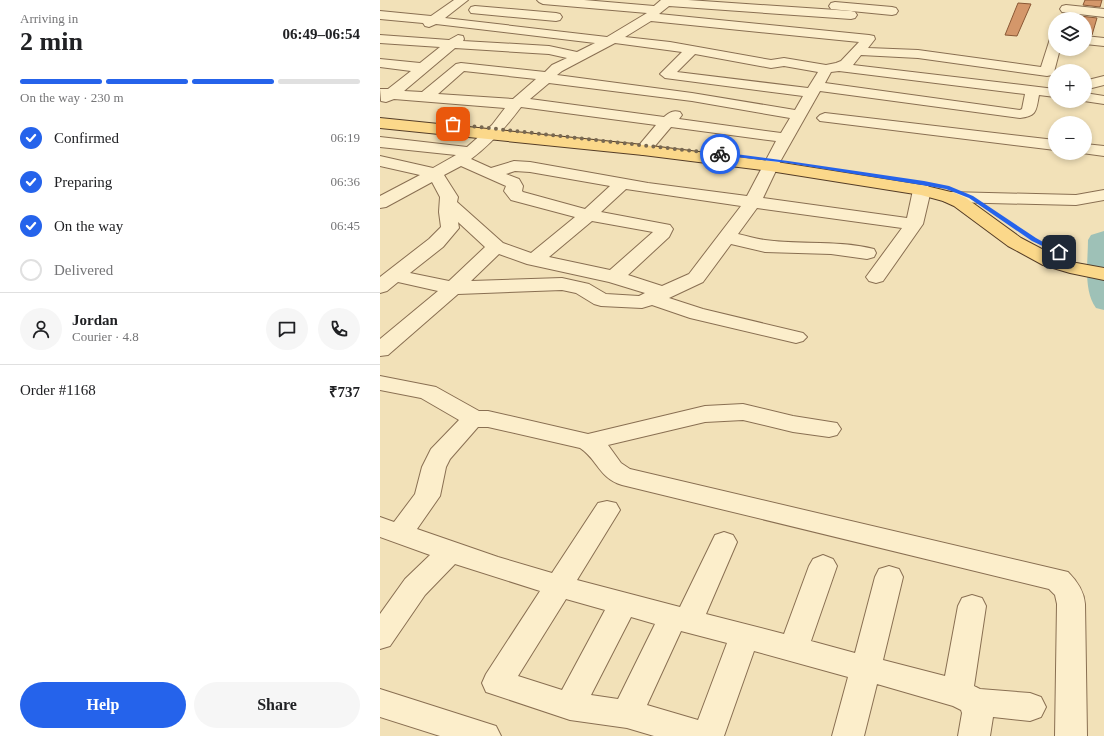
<!DOCTYPE html>
<meta charset="utf-8">
<style>
body{margin:0;font-family:"Times New Roman",serif;background:#f6f6f6;color:#202124;height:100vh;display:flex;flex-direction:column;font-size:15px;white-space:nowrap}
*{box-sizing:border-box;margin:0}
p{font-size:13px;color:#757577}
.icon{flex:none;width:22px;height:22px;fill:none;stroke:currentColor;stroke-width:2;stroke-linecap:round;stroke-linejoin:round}
.map{position:relative;flex:1;overflow:hidden}
.drawer{display:flex;flex-direction:column;background:#fff;width:380px}
.drawer>*{flex:none}
.controls{position:absolute;left:668px;top:12px;display:grid;gap:8px}
.controls a{display:grid;place-items:center;width:44px;height:44px;border-radius:50%;background:#fff;box-shadow:0 2px 6px #0003;font-size:20px}
.pin{position:absolute;display:grid;place-items:center;width:34px;height:34px;color:#fff;margin:-17px;border-radius:8px;box-shadow:0 2px 6px #0006}
.courier{position:absolute;display:grid;place-items:center;width:40px;height:40px;margin:-20px;border:3px solid #2563eb;border-radius:50%;background:#fff;color:#222;box-shadow:0 1px 5px #0007}
.headline em{font-style:normal;font-weight:800}
.headline div{display:flex;flex-direction:column-reverse}
.headline{display:flex;align-items:center;justify-content:space-between;height:68px;padding:0 20px}
h1{font-size:26px;font-weight:800;line-height:30px}
.bar{display:grid;grid-template-columns:repeat(4,1fr);gap:6px 4px;align-content:center;height:48px;padding:0 20px}
.bar i{height:5px;border-radius:3px;background:#e0e0e0}
.bar .on{background:#2563eb}
.bar p{grid-column:span 4}
.line{display:flex;align-items:center;gap:10px;padding:0 20px;border-top:1px solid #e0e0e0}
.line div{flex:1}
.round{display:grid;place-items:center;flex:none;width:42px;height:42px;border-radius:21px;background:#f6f6f6}
ol{padding:0 20px;list-style:none}
li{display:flex;align-items:center;gap:12px;height:44px}
li p{margin-inline-start:auto}
li .icon{padding:4px;border-radius:50%;background:#2563eb;color:#fff;stroke-width:4}
li:last-child{color:#757577}
li i{width:22px;height:22px;border:2px solid #e0e0e0;border-radius:50%}
.cta{display:flex;gap:8px;margin-top:auto;padding:8px 20px}
.cta a{flex:1;height:46px;border-radius:24px;background:#2563eb;color:#fff;font-size:16px;font-weight:800;line-height:46px;text-align:center}
.cta a+a{background:#f6f6f6;color:#202124}
main{display:flex;flex:1;min-height:0}
.map>svg:first-child{display:block}
.lines{fill:none;stroke-linecap:round;stroke-linejoin:round}
.river{fill:#9ec1b7;fill-rule:evenodd}
.building{fill:#d4976a;stroke:#8a5835}
.minor-casing{stroke:#896f52;stroke-width:2}
.major-casing{stroke:#553d27;stroke-width:2}
.minor{fill:#fceecb;fill-rule:evenodd}
.major{fill:#fbd88a;fill-rule:evenodd}
.route{fill:#2563eb}
.done{stroke:#786851;stroke-width:4;stroke-dasharray:0 7.2}
</style>
<main>
<section class="drawer">
<div class="headline"><div><h1>2 min</h1><p>Arriving in</p></div><em>06:49–06:54</em></div>
<div class="bar"><i class="on"></i><i class="on"></i><i class="on"></i><i></i><p>On the way · 230 m</p></div>
<ol>
<li><svg class="icon" aria-label="check" viewBox="0 0 24 24"><path d="M5 12l5 5 9-10"/></svg>Confirmed<p>06:19</p></li>
<li><svg class="icon" aria-label="check" viewBox="0 0 24 24"><path d="M5 12l5 5 9-10"/></svg>Preparing<p>06:36</p></li>
<li><svg class="icon" aria-label="check" viewBox="0 0 24 24"><path d="M5 12l5 5 9-10"/></svg>On the way<p>06:45</p></li>
<li><i></i>Delivered</li>
</ol>
<div class="line" style="height:72px"><a class="round"><svg class="icon" aria-label="person" viewBox="0 0 24 24"><circle cx="12" cy="8" r="4"/><path d="M4 21q1-7 8-7t8 7"/></svg></a><div><b>Jordan</b><p>Courier · 4.8</p></div><a class="round"><svg class="icon" aria-label="chat" viewBox="0 0 24 24"><path d="M4 5h16v11H9l-5 4z"/></svg></a><a class="round"><svg class="icon" aria-label="phone" viewBox="0 0 24 24"><path d="M5 4h4l2 5-3 2q2 4 5 5l2-3 5 2v4C11 20 4 13 5 4z"/></svg></a></div>
<div class="line" style="height:52px"><div>Order #1168</div><b>₹737</b></div>
<div class="cta"><a>Help</a><a>Share</a></div>
</section>
<div class="map">
<svg width="724" height="736" viewBox="0 0 724 736">
<rect width="100%" height="100%" fill="#f2e1b8"/>
<g class="lines">
<path class="river" d="M 724,231 L 724,310 L 716,308 C 703,290 708,261 708,240 L 711,235 Z"/>
</g>
<g class="building">
<path d="M 705,0 L 722,0 L 720,7 L 703,5 Z"/>
<path d="M 638,3 L 651,4 L 637,36 L 625,35 Z"/>
<path d="M 700,16 L 717,18 L 712,35 L 705,35 L 705,19 L 699,19 Z"/>
</g>
<g class="lines">
<g class="minor-casing">
<g id="minor">
<path d="M 74,0 L 88,0 L 65,18 L 227,37 L 267,13 L 163,4 L 159,2 L 157,0 L 204,0 L 274,6 L 281,0 L 308,0 L 471,11 L 475,12 L 477,15 L 475,18 L 471,19 L 289,6 L 279,14 L 489,35 L 494,36 L 495,39 L 488,48 L 538,50 L 661,67 L 669,42 L 670,39 L 675,38 L 675,49 L 680,49 L 674,72 L 672,75 L 667,76 L 538,58 L 481,55 L 473,65 L 675,89 L 675,97 L 659,95 C 656,111 657,116 640,118 L 440,91 L 401,160 L 383,198 L 527,218 L 533,190 L 536,186 L 542,185 L 548,186 L 551,190 L 543,224 L 503,281 L 496,283 L 489,281 L 486,277 L 522,228 L 377,208 L 358,234 C 367,236 376,239 385,240 C 422,245 458,240 494,249 L 496,253 L 494,257 L 487,259 L 451,254 L 385,252 L 351,244 L 323,282 L 289,298 L 323,309 L 423,333 L 427,337 L 423,341 L 416,343 L 310,318 L 272,305 L 262,308 L 221,306 L 214,304 L 196,293 L 182,290 L 78,294 L 8,355 L 0,356 L 0,339 L 58,291 L 18,282 L 7,291 L 0,293 L 0,277 L 49,239 L 61,227 L 59,212 L 60,197 L 52,182 L 6,207 L 0,208 L 0,196 L 40,175 L 0,166 L 0,156 L 53,168 L 76,155 L 0,147 L 0,137 L 87,147 L 112,125 L 125,108 L 14,99 L 6,102 L 1,101 L 0,89 L 8,89 L 31,71 L 0,67 L 0,59 L 40,63 L 60,47 L 0,43 L 0,35 L 69,40 L 78,35 L 83,36 L 84,39 L 83,41 L 169,46 L 197,52 L 215,43 L 56,24 L 49,27 L 45,26 L 43,23 L 0,19 L 0,11 L 51,16 ZM 271,21 L 479,42 L 461,61 L 456,63 L 446,65 L 404,58 L 391,60 L 290,42 L 245,37 ZM 235,43 L 302,52 L 280,74 L 285,78 L 423,96 L 415,110 L 312,93 L 177,75 L 182,71 ZM 75,48 L 169,54 L 187,58 L 172,65 L 165,72 L 81,63 L 76,64 L 42,92 L 24,91 ZM 315,54 L 391,68 L 404,66 L 438,72 L 428,88 L 297,72 ZM 84,71 L 156,79 L 133,99 L 58,94 ZM 459,71 L 645,94 L 642,109 L 640,110 L 445,83 L 451,72 ZM 169,83 L 312,101 L 410,118 L 401,133 L 299,119 L 302,115 L 300,112 C 293,110 290,112 284,117 L 150,99 ZM 141,107 L 276,125 L 255,150 L 257,153 L 263,155 L 269,153 L 291,127 L 396,141 L 367,196 L 268,183 L 150,162 L 134,161 L 111,168 L 91,159 C 111,144 126,127 141,107 ZM 81,166 L 126,186 L 124,191 L 131,200 L 195,217 L 151,253 L 123,243 L 77,202 L 78,197 L 64,175 ZM 135,171 L 150,172 L 230,186 L 205,209 L 143,192 L 142,191 L 143,186 L 139,179 L 126,174 ZM 246,189 L 361,206 L 309,274 L 282,286 L 248,275 L 289,237 L 293,229 L 290,225 L 221,212 ZM 212,221 L 273,232 L 230,270 L 169,257 ZM 78,222 L 105,247 L 69,281 L 30,273 L 63,247 L 79,228 ZM 119,254 L 147,264 L 229,282 L 265,293 L 259,296 L 226,294 L 209,284 L 182,278 L 91,281 Z"/>
<path d="M 455,2 L 512,7 L 516,8 L 518,11 L 516,14 L 512,15 L 451,9 L 449,6 L 451,3 Z"/>
<path d="M 686,5 L 724,9 L 724,17 L 682,12 L 680,9 L 682,6 Z"/>
<path d="M 95,6 L 176,13 L 180,14 L 182,17 L 180,20 L 176,21 L 91,13 L 89,10 L 91,7 Z"/>
<path d="M 705,36 L 724,38 L 724,46 L 705,44 Z"/>
<path d="M 724,76 L 724,85 L 708,89 L 705,88 L 705,80 L 708,80 Z"/>
<path d="M 705,93 L 724,96 L 724,104 L 704,101 L 705,101 Z"/>
<path d="M 445,113 L 675,140 L 675,150 L 440,121 L 437,118 L 440,115 Z"/>
<path d="M 705,144 L 724,146 L 724,156 L 702,153 L 705,153 Z"/>
<path d="M 724,190 L 724,200 L 696,205 L 569,202 L 563,201 L 560,197 L 563,193 L 569,192 L 696,195 Z"/>
<path d="M 0,376 L 56,387 L 99,411 L 108,411 L 208,434 L 325,406 L 363,404 L 413,416 L 457,423 L 461,429 L 457,435 L 449,437 L 413,432 L 363,420 L 325,422 L 228,445 L 241,463 L 250,469 L 688,572 C 697,581 704,591 705,604 L 707,736 L 675,736 L 677,604 L 675,595 L 669,589 L 242,485 C 219,478 218,460 200,448 L 108,427 L 98,427 L 70,459 L 66,467 L 60,496 L 37,529 L 118,557 L 172,573 L 218,503 L 227,501 L 236,503 L 240,510 L 197,580 L 300,607 L 335,535 L 344,532 L 353,535 L 357,542 L 326,614 L 404,634 L 429,566 L 433,559 L 443,555 L 453,559 L 457,566 L 431,641 L 475,653 L 495,577 L 499,569 L 509,566 L 519,569 L 523,577 L 503,660 L 565,676 L 578,606 L 582,598 L 592,595 L 602,598 L 606,606 L 594,686 L 600,689 L 650,693 L 661,697 L 666,707 L 661,717 L 650,721 L 613,717 L 610,736 L 578,736 L 582,713 L 581,710 L 573,706 L 497,684 L 484,736 L 452,736 L 468,677 L 374,651 L 344,736 L 274,736 L 247,728 L 190,720 L 106,692 L 102,683 L 106,674 L 160,591 L 75,564 L 45,595 L 10,646 L 0,649 L 0,614 L 25,579 L 50,555 L 0,537 L 0,517 L 14,522 L 35,494 L 42,467 L 51,449 L 79,420 L 41,398 L 0,390 ZM 186,599 L 225,610 L 182,690 L 138,676 ZM 251,617 L 275,624 L 238,699 L 211,695 ZM 301,631 L 347,643 L 318,720 L 267,705 Z"/>
<path d="M 0,689 L 116,726 L 121,736 L 60,736 L 0,717 Z"/>
</g>
</g>
<g class="major-casing">
<path id="major" d="M 0,118 L 263,145 L 390,161 L 542,185 L 575,193 L 586,198 L 641,238 L 677,257 L 691,262 L 724,268 L 724,280 L 690,273 L 663,265 L 628,246 L 574,206 L 563,201 L 541,195 L 390,171 L 263,155 L 0,128 Z"/>
</g>
<use href="#minor" class="minor"/>
<use href="#major" class="major"/>
</g>
<path class="route" d="M 340,152 L 408,161 L 544,181 L 569,186 L 593,196 L 656,238 L 681,252 L 677,253 L 652,241 L 589,198 L 566,189 L 408,163 L 338,155 Z"/>
<g class="lines">
<path class="done" d="M 73,124 L 340,154"/>
</g>
</svg>
<div class="controls">
<a><svg class="icon" aria-label="layers" viewBox="0 0 24 24"><path d="M12 4l9 5-9 5-9-5zM3 14l9 5 9-5"/></svg></a>
<a>+</a>
<a>−</a>
</div>
<div class="pin" style="left:73px;top:124px;background:#ea580c"><svg class="icon" aria-label="bag" viewBox="0 0 24 24"><path d="M5 8h14l-1 12H6zM9 8a3 3 0 0 1 6 0"/></svg></div>
<div class="pin" style="left:679px;top:252px;background:#1f2937"><svg class="icon" aria-label="home" viewBox="0 0 24 24"><path d="M3 11l9-7 9 7M6 9v11h12V9"/></svg></div>
<div class="courier" style="left:340px;top:154px"><svg class="icon" aria-label="bike" viewBox="0 0 24 24"><circle cx="6" cy="16" r="4"/><circle cx="18" cy="16" r="4"/><path d="M6 16l4-8h5l3 8M10 8l3 8H6M13 5h3"/></svg></div>
</div>
</main>
